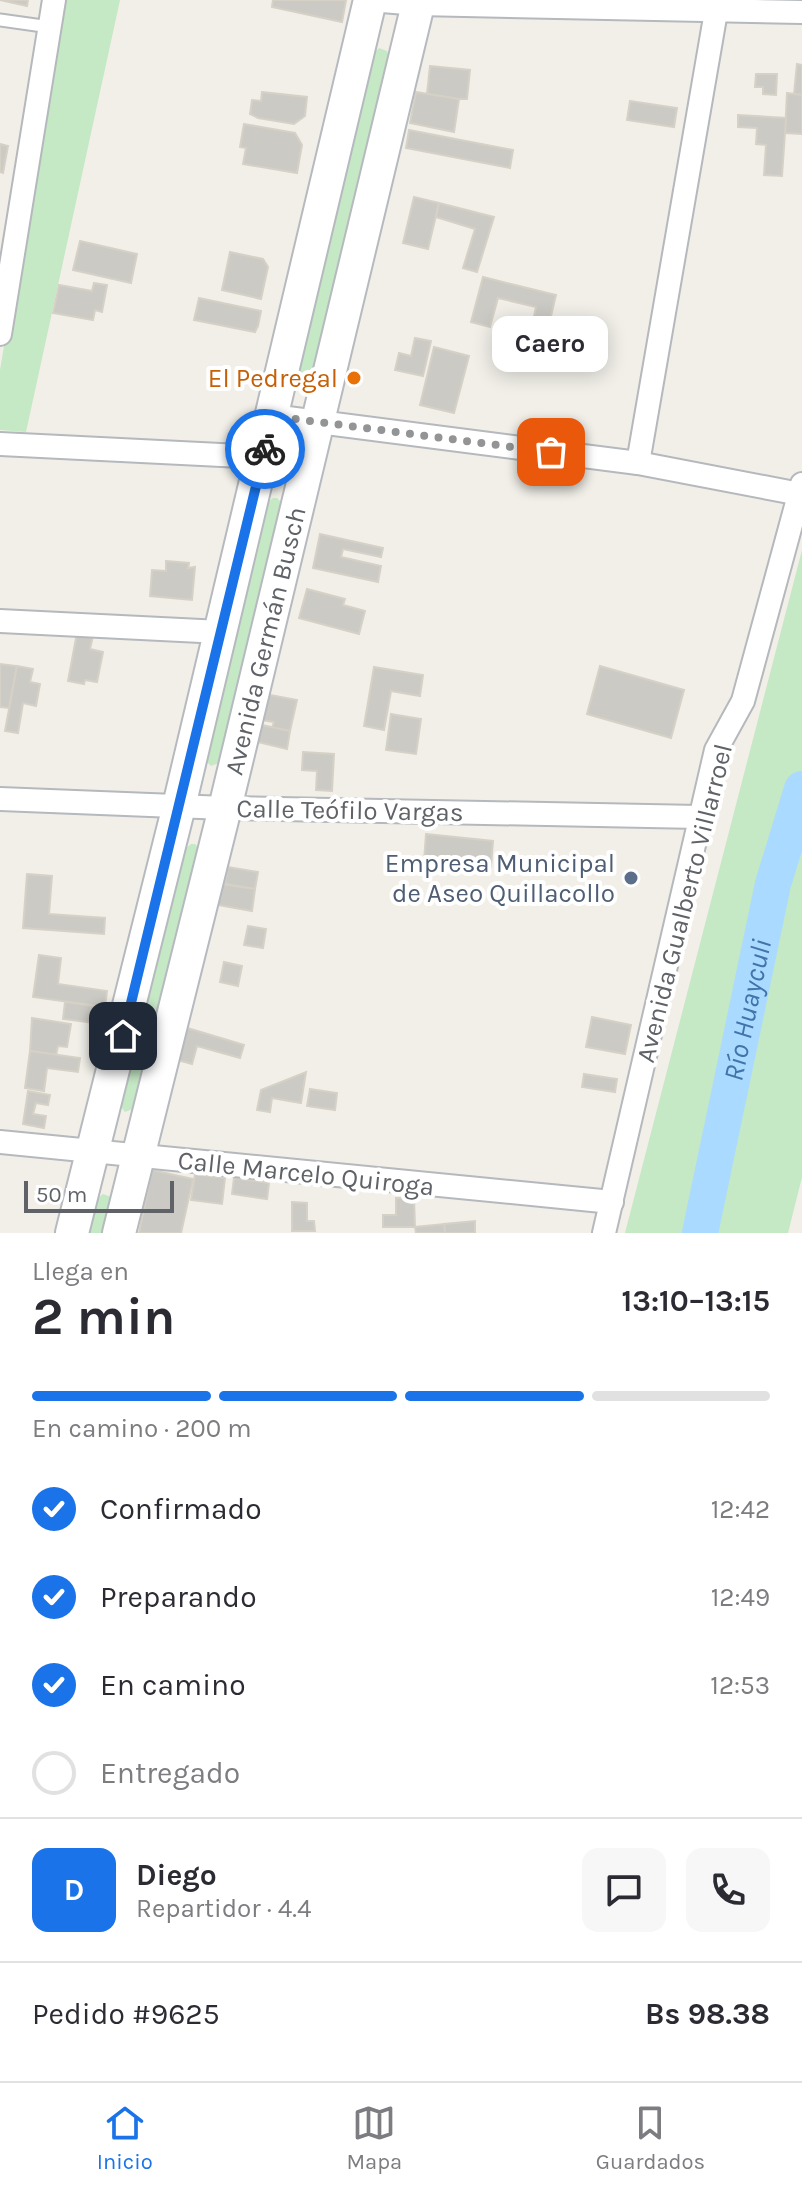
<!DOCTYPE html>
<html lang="es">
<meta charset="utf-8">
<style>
body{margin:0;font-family:Karla,sans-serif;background:#f7f7f7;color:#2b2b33;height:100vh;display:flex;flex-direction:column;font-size:30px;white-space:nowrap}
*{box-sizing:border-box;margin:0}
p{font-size:26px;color:#7c7c81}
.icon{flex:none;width:44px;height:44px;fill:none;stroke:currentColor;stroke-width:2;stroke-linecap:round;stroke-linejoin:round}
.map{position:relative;height:1233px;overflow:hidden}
.sheet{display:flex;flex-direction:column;background:#fff;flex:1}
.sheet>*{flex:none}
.scale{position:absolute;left:24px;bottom:20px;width:150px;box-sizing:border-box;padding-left:8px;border:4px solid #5f6368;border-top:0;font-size:22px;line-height:28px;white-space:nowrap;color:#5f6368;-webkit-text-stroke:6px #fff;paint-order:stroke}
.pin{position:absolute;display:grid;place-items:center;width:68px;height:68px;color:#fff;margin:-34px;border-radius:16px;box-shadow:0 4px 12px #0006}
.courier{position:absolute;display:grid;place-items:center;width:80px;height:80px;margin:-40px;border:6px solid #1a73e8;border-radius:50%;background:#fff;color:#222;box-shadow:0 2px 10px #0007}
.bubble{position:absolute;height:56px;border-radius:16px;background:#fff;box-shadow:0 4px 20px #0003;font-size:26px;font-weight:700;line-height:56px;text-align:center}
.overview em{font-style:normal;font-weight:700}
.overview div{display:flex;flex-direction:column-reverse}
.overview{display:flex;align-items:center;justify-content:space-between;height:136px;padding:0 32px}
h1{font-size:52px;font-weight:700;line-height:60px}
.bar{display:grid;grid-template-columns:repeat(4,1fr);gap:12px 8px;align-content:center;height:96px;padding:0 32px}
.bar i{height:10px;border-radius:6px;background:#e1e1e2}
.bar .active{background:#1a73e8}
.bar p{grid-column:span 4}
.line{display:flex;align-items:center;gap:20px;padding:0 32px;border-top:2px solid #e1e1e2}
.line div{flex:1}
.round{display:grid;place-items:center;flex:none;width:84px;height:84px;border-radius:16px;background:#f7f7f7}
ol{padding:0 32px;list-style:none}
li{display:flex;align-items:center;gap:24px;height:88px}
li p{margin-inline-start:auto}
li .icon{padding:8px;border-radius:50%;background:#1a73e8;color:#fff;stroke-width:4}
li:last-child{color:#7c7c81}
li i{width:44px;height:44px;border:4px solid #e1e1e2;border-radius:50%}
.dock{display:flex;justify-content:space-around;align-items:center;height:112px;border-top:2px solid #e1e1e2;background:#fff;font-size:22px;color:#7c7c81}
.dock a{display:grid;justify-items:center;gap:4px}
.dock .active{color:#1a73e8}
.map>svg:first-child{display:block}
.green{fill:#c5e8c5}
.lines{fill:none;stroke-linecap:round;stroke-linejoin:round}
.river{stroke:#aadaff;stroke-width:36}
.building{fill:#cccac5;stroke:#d6d1c6;stroke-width:2}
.service-casing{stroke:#b5b8bc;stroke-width:15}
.minor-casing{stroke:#b5b8bc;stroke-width:26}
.secondary-casing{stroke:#b6babf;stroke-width:36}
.service{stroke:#fff;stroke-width:11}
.minor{stroke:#fff;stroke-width:22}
.secondary{stroke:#fff;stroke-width:32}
.done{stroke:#929495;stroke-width:8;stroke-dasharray:0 14.4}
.route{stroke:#1a73e8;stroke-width:10}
.food-dot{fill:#e8710a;stroke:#fff;stroke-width:3}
.service-dot{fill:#5c6f8a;stroke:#fff;stroke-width:3}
.labels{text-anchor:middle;stroke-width:8;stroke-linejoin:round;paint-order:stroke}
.food-label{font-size:26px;fill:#c56008;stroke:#fff;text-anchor:end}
.street-label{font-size:26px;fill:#5f6368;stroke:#fff}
.service-label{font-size:26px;fill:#4e5e75;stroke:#fff;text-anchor:end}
.water-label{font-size:28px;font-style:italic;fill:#4174aa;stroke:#fff}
</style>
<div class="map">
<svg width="802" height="1233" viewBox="0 0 802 1233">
<rect width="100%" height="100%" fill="#f1efe8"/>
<g class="green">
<path d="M 62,0 L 120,0 L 26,432 L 0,430 L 0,370 Z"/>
<path d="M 379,48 L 387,51 L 389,58 L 311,380 L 309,385 L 301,388 L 295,381 L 372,55 Z"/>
<path d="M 273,498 L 277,498 L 283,504 L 221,758 L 219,763 L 211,766 L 204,759 L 266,504 Z"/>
<path d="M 802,550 L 802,1177 L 788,1233 L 625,1233 Z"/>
<path d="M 191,844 L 195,844 L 201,851 L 135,1104 L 133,1109 L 125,1112 L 119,1104 L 119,1099 L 184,850 Z"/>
<path d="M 103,1194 L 111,1197 L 113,1200 L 105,1233 L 87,1233 L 96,1200 Z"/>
</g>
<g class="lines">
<path class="river" id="s1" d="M 700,1233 L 773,884 L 802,789"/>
</g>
<g class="building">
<path d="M 0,0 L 28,0 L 27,6 Z"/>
<path d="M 273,0 L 346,0 L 342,22 L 272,7 Z"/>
<path d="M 797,64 L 802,65 L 802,95 L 794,94 Z"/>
<path d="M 430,66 L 470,70 L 467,99 L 459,99 L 427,94 Z"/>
<path d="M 756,74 L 777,74 L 776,95 L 763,94 L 763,87 L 755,87 Z"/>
<path d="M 262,92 L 307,97 L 305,116 L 294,124 L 258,118 L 250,114 L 252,100 L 261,101 Z"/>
<path d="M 416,92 L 459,99 L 454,132 L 410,123 Z"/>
<path d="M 787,93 L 802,95 L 802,134 L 785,133 Z"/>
<path d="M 630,101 L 677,108 L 674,127 L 627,120 Z"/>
<path d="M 738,115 L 786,118 L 782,176 L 764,175 L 766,145 L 756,144 L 757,128 L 738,127 Z"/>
<path d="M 244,124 L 295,133 L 302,145 L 297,173 L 243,164 L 246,148 L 240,147 Z"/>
<path d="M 409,130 L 513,150 L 510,168 L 406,148 Z"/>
<path d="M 0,144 L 8,146 L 3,173 L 0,172 Z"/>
<path d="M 414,197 L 439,203 L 428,249 L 403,243 Z"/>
<path d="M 439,203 L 494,217 L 477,272 L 463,268 L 475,229 L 436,217 Z"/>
<path d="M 80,241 L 137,254 L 131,283 L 73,270 Z"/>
<path d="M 230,252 L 263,259 L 268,267 L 261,299 L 222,290 Z"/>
<path d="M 483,277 L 556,295 L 548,329 L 532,325 L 536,307 L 498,298 L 490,327 L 471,322 Z"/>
<path d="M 94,283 L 107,285 L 102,312 L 95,310 L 93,320 L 53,313 L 59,285 L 92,291 Z"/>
<path d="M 199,298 L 261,311 L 258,326 L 255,332 L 194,320 Z"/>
<path d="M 415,338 L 431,341 L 423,376 L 395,370 L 399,353 L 411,356 Z"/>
<path d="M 434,347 L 469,356 L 454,413 L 420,405 Z"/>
<path d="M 320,534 L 383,548 L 381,557 L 343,549 L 341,557 L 381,566 L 378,582 L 313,568 Z"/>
<path d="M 166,561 L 189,563 L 188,568 L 195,567 L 192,600 L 150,596 L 152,570 L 166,571 Z"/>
<path d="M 307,589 L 345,599 L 343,605 L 365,611 L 359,634 L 299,618 Z"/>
<path d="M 77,633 L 93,636 L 90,649 L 103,652 L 97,682 L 85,680 L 84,684 L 68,681 Z"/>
<path d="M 0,664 L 17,666 L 9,708 L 0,707 Z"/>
<path d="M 17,666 L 33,669 L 30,682 L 40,684 L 36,706 L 23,703 L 18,733 L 5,731 Z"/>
<path d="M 600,666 L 684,690 L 671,738 L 587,714 Z"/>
<path d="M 374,667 L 423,675 L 420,696 L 391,691 L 384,730 L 364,726 Z"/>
<path d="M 265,694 L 297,700 L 290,731 L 272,728 L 274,722 L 261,720 Z"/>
<path d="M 391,714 L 421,719 L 416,754 L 386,750 Z"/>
<path d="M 262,725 L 290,731 L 287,749 L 258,742 Z"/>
<path d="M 303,752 L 334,754 L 332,791 L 316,790 L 317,771 L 302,770 Z"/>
<path d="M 426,834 L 493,841 L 491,867 L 424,861 Z"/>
<path d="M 228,867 L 258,872 L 255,889 L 225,884 Z"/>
<path d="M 27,874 L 52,876 L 49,914 L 105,918 L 104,934 L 23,928 Z"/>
<path d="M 222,884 L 255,889 L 252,911 L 218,905 Z"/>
<path d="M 248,926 L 266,929 L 263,948 L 244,945 Z"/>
<path d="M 39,955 L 61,958 L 58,984 L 107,991 L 105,1007 L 33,997 Z"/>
<path d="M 224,962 L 242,966 L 238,986 L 220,982 Z"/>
<path d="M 65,1002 L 103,1007 L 101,1024 L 63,1019 Z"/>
<path d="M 592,1017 L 631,1025 L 625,1054 L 586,1047 Z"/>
<path d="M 32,1018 L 71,1024 L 67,1047 L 58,1046 L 56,1055 L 30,1051 Z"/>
<path d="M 184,1027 L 244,1045 L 240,1058 L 197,1046 L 192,1064 L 174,1059 Z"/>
<path d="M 30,1051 L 80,1058 L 78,1072 L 47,1068 L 44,1091 L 25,1088 Z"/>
<path d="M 306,1072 L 301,1103 L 272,1098 L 270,1112 L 257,1110 L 261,1090 Z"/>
<path d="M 584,1074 L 617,1079 L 615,1092 L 582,1087 Z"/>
<path d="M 310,1089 L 337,1093 L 335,1110 L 307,1106 Z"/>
<path d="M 28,1091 L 50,1095 L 48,1105 L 36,1103 L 33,1114 L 46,1116 L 44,1128 L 23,1124 Z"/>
<path d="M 152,1170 L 193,1179 L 181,1233 L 139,1233 Z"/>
<path d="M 195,1174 L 225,1178 L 222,1204 L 191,1200 Z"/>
<path d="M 234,1178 L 269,1183 L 267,1199 L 232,1194 Z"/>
<path d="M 396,1198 L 414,1198 L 415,1227 L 383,1227 L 383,1215 L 396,1215 Z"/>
<path d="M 292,1202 L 307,1203 L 307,1221 L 314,1221 L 315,1231 L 292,1231 Z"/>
<path d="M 475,1221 L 475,1233 L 445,1233 L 444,1224 Z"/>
<path d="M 444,1224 L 445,1233 L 416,1233 L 415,1227 Z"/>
</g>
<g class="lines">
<g class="service-casing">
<path id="service" d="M 0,20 L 50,27"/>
</g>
<g class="minor-casing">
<g id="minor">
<path d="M 370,0 L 418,4 L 802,12"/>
<path d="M 0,334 L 54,0"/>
<path d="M 272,416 L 638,463 L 800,494"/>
<path d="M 0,444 L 263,457 L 306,465"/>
<path d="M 638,463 L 718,0"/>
<path d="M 0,621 L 221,632"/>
<path d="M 0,799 L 225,808 L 699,817"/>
<path d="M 0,1142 L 612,1202"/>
<path d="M 604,1233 L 716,750 L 743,701 L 802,484"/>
</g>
</g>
<g class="secondary-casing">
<g id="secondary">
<path d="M 72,1233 L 179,806 L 370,0"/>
<path id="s2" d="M 119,1233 L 225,808 L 419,0"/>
</g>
</g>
<use href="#service" class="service"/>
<use href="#minor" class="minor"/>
<use href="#secondary" class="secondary"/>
</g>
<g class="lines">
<path class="done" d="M 265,449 L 272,416 L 551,452"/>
<path class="route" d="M 123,1036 L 265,449"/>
</g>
<circle class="food-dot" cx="354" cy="378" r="8"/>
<circle class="service-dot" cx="631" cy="878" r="8"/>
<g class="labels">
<g class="food-label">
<text x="338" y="387">El Pedregal</text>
</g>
<g class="street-label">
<text dy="9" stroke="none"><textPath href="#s2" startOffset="610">Avenida Germán Busch</textPath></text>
<text transform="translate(350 810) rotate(1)" y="9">Calle Teófilo Vargas</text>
<text transform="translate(684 903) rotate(-76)" y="9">Avenida Gualberto Villarroel</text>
<text transform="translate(306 1173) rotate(6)" y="9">Calle Marcelo Quiroga</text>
</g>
<g class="service-label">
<text x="615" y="872">Empresa Municipal<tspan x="615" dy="30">de Aseo Quillacollo</tspan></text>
</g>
<g class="water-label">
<text dy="10" stroke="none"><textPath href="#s1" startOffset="228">Río Huayculi</textPath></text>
</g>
</g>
</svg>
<div class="scale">50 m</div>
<div class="pin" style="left:551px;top:452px;background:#ea580c"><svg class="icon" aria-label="bag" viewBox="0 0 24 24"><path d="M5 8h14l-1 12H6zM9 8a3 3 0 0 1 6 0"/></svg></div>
<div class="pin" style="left:123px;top:1036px;background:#1f2937"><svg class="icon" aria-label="home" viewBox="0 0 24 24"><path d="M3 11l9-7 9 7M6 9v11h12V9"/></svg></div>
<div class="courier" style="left:265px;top:449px"><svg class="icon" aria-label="bike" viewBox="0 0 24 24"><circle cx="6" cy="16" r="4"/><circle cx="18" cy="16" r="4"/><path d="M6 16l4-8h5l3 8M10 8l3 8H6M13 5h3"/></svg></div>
<div class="bubble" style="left:492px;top:316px;width:116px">Caero</div>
</div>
<section class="sheet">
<div class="overview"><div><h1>2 min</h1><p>Llega en</p></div><em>13:10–13:15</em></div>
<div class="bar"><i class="active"></i><i class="active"></i><i class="active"></i><i></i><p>En camino · 200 m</p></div>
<ol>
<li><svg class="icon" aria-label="check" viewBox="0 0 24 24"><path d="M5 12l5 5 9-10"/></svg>Confirmado<p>12:42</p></li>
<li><svg class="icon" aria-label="check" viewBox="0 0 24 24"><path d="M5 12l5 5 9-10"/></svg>Preparando<p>12:49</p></li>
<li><svg class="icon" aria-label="check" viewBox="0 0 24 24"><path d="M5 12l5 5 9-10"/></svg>En camino<p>12:53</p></li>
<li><i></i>Entregado</li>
</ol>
<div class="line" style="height:144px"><b class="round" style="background:#1a73e8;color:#fff">D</b><div><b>Diego</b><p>Repartidor · 4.4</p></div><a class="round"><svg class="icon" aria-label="chat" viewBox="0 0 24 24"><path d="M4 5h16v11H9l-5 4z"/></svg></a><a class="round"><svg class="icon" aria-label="phone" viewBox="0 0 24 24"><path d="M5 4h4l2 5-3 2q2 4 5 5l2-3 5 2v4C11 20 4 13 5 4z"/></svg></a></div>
<div class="line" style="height:104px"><div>Pedido #9625</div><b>Bs 98.38</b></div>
</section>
<nav class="dock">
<a class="active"><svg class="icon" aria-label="home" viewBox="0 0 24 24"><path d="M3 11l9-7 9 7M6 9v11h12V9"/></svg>Inicio</a>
<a><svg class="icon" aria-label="map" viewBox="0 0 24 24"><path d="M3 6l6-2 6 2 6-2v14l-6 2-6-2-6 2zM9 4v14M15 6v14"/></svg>Mapa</a>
<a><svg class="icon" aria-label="saved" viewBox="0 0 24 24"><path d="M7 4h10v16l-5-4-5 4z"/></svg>Guardados</a>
</nav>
